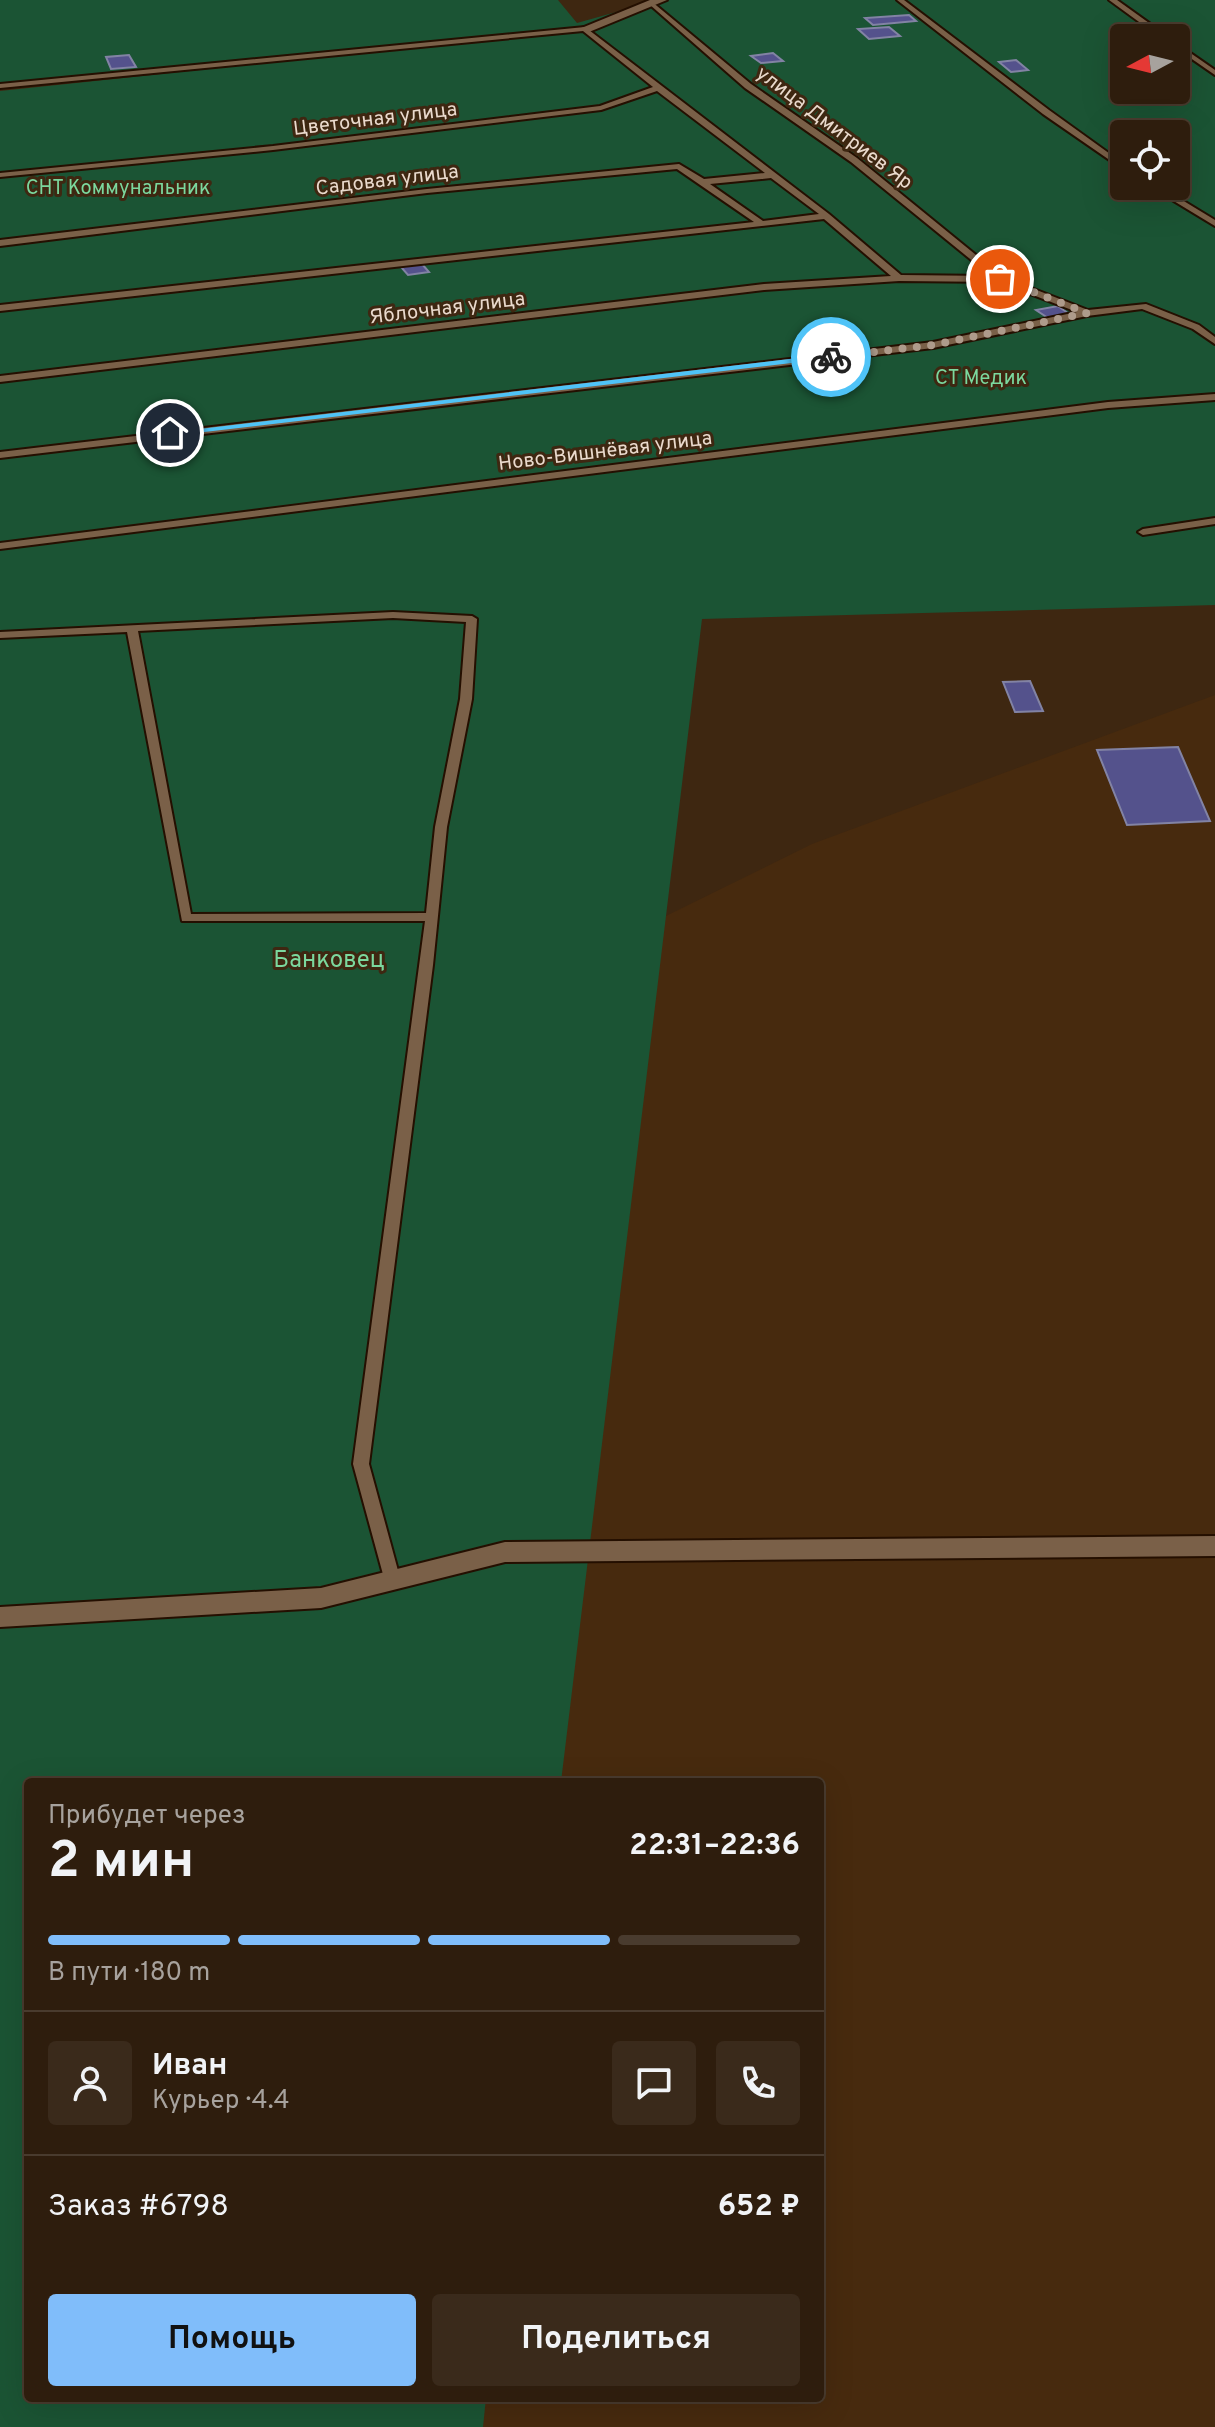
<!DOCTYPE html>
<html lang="ru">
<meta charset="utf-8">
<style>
body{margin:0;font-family:Overpass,sans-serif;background:#3a2a1b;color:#f1f3f6;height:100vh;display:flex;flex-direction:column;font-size:30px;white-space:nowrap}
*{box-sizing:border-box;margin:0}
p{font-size:26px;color:#a7a29d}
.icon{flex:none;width:44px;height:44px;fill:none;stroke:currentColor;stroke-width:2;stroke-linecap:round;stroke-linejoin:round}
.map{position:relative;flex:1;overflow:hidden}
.panel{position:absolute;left:24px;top:1778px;width:800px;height:624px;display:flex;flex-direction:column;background:#2e1d0d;border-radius:8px;box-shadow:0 8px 32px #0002,0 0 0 2px #493b2e}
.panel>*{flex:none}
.needle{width:52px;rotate:263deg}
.fabs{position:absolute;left:1110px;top:24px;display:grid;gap:16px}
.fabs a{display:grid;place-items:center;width:80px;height:80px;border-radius:8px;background:#2e1d0d;box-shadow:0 8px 32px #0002,0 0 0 2px #493b2e;font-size:40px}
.pin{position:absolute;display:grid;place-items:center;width:68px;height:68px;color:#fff;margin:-34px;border:4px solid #fff;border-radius:50%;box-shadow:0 2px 8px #0007}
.courier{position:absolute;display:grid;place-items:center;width:80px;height:80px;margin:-40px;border:6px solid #4fc3f7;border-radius:50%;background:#fff;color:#222;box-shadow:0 2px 10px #0007}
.head em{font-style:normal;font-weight:700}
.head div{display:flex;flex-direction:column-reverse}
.head{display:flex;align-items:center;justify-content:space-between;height:136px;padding:0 24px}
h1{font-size:52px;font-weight:700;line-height:60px}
.bar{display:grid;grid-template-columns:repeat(4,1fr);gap:12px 8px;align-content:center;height:96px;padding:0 24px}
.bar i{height:10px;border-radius:6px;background:#493b2e}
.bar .active{background:#80bdfa}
.bar p{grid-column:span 4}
.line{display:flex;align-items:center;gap:20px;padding:0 24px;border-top:2px solid #493b2e}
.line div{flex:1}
.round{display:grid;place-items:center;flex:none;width:84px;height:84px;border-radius:8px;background:#3a2a1b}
.primary-button{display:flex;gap:16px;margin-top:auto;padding:16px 24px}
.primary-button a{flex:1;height:92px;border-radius:8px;background:#80bdfa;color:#111;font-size:32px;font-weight:700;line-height:92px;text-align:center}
.primary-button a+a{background:#3a2a1b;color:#f1f3f6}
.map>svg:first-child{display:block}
.built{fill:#472a0e}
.green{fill:#1b5434;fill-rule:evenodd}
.building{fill:#54528c;stroke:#8283a4;stroke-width:2}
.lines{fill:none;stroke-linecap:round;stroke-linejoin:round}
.service-casing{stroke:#240f00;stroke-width:4}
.minor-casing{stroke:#240f00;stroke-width:4}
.service{fill:#7a6048;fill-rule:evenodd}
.minor{fill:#7a6048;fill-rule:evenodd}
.route{fill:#4fc3f7}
.done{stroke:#ae9b8b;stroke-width:8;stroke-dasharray:0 14.4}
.labels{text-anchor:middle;stroke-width:6;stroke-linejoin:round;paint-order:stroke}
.far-street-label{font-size:20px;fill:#eadacd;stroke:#3e2711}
.far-park-label{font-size:20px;fill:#7bd89e;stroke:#3e2711}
.park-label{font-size:24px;fill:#7bd89e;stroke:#3e2711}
</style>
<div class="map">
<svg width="1215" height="2427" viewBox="0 0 1215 2427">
<rect width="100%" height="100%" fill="#3e2711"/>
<path class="built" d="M 1215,695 L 1215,2427 L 438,2427 L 438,2398 L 820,2398 L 820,1782 L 451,1782 L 467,1014 L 812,844 Z"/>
<path class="green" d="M 0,0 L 558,0 L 577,23 L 659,0 L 1215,0 L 1215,605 L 702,619 L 561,1782 L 28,1782 L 28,2398 L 486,2398 L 483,2427 L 0,2427 L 0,91 L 436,45 L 0,86 ZM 1124,38 L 1176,38 L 1176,90 L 1124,90 ZM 1124,134 L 1176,134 L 1176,186 L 1124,186 Z"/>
<g class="building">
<path d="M 909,15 L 916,21 L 873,25 L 865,18 Z"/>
<path d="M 889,27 L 900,36 L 869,39 L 858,29 Z"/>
<path d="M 773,53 L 783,61 L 761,63 L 751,56 Z"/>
<path d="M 129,55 L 136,67 L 111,69 L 106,57 Z"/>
<path d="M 1016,60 L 1028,70 L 1011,72 L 999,62 Z"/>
<path d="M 422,264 L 429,272 L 408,275 L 401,267 Z"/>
<path d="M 1058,306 L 1069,314 L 1048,318 L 1036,310 Z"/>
<path d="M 1030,681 L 1043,711 L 1015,712 L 1003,682 Z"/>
<path d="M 1178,747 L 1210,821 L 1127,825 L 1097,750 Z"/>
</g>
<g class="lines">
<g class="service-casing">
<g id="service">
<path d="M 897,0 L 904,0 L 1049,110 L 1124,164 L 1124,170 L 1043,114 Z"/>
<path d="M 1109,0 L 1117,0 L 1170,38 L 1161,38 Z"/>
<path d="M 651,1 L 751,84 L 857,158 L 1003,277 L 1088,310 L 1146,304 L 1199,325 L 1215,337 L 1215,344 L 1193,329 L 1142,309 L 1087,316 L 933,348 L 0,458 L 0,452 L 933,342 L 1077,312 L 999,282 L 899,281 L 764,290 L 0,382 L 0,376 L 764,284 L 891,276 L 824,219 L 0,311 L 0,305 L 754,222 L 677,169 L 427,193 L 0,246 L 0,240 L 427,189 L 679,164 L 704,179 L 765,173 L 657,91 L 601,110 L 273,150 L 0,177 L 0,173 L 273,146 L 600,106 L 653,87 L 583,31 L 0,88 L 0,84 L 585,27 L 829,214 L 901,275 L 991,276 L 851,162 L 745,88 L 649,4 ZM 771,178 L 819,214 L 763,221 L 710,184 Z"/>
<path d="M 1176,43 L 1215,70 L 1215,75 L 1176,48 Z"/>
<path d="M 1149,186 L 1159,186 L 1215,220 L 1215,226 Z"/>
<path d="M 1215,394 L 1215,400 L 1108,408 L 0,549 L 0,543 L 1108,402 Z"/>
<path d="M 1215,518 L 1215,524 L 1143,535 L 1138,532 L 1143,529 Z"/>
<path d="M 393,612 L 472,616 L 477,619 L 472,699 L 447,827 L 433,965 L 369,1464 L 400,1578 L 398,1582 L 386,1582 L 384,1578 L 353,1464 L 425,921 L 182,921 L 127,632 L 0,638 L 0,632 ZM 393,618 L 466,622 L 460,699 L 435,827 L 426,913 L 191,914 L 138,631 Z"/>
</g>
</g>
<g class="minor-casing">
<g id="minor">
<path d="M 650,0 L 667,0 L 589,32 L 579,29 Z"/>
<path d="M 1215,1536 L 1215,1556 L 505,1562 L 321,1608 L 0,1627 L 0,1607 L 321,1588 L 505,1542 Z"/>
</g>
</g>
<use href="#service" class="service"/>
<use href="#minor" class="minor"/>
</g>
<path class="route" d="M 831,354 L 834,358 L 170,436 L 166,433 Z"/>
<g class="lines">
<path class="done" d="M 831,357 L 933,345 L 1087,313 L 1000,279"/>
</g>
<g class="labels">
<g class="far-street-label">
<text transform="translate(375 118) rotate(-7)" y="7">Цветочная улица</text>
<text transform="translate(835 127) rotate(37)" y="7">улица Дмитриев Яр</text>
<text transform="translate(387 179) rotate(-7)" y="7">Садовая улица</text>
<text transform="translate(447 307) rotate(-7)" y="7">Яблочная улица</text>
<text transform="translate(605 450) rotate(-7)" y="7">Ново-Вишнёвая улица</text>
</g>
<g class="far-park-label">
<text x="118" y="194">СНТ Коммунальник</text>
<text x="981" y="384">СТ Медик</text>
</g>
<g class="park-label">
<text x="329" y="967">Банковец</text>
</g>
</g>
</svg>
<div class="fabs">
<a><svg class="needle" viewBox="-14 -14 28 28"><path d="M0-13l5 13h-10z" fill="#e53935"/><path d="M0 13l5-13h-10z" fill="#a7a29d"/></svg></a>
<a><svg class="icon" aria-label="locate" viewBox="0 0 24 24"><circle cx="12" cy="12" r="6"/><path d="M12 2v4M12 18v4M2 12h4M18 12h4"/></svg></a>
</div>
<div class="pin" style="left:1000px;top:279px;background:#ea580c"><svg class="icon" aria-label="bag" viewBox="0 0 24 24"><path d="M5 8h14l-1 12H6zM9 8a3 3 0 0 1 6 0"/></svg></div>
<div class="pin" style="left:170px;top:433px;background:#1f2937"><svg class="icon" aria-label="home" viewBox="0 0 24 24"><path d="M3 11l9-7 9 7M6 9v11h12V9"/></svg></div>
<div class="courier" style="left:831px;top:357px"><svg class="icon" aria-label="bike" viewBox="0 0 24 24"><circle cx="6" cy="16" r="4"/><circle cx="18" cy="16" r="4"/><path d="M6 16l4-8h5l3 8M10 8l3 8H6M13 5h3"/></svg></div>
<section class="panel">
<div class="head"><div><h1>2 мин</h1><p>Прибудет через</p></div><em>22:31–22:36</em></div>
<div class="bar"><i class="active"></i><i class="active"></i><i class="active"></i><i></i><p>В пути · 180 m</p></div>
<div class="line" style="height:144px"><a class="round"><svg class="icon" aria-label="person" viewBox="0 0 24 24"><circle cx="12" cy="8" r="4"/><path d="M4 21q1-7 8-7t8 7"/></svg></a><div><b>Иван</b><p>Курьер · 4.4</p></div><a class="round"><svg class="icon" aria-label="chat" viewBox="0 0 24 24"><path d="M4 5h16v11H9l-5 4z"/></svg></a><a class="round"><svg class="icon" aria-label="phone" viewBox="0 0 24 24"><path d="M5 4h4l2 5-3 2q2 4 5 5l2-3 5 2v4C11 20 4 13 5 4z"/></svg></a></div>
<div class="line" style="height:104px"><div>Заказ #6798</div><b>652 ₽</b></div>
<div class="primary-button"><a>Помощь</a><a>Поделиться</a></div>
</section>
</div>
